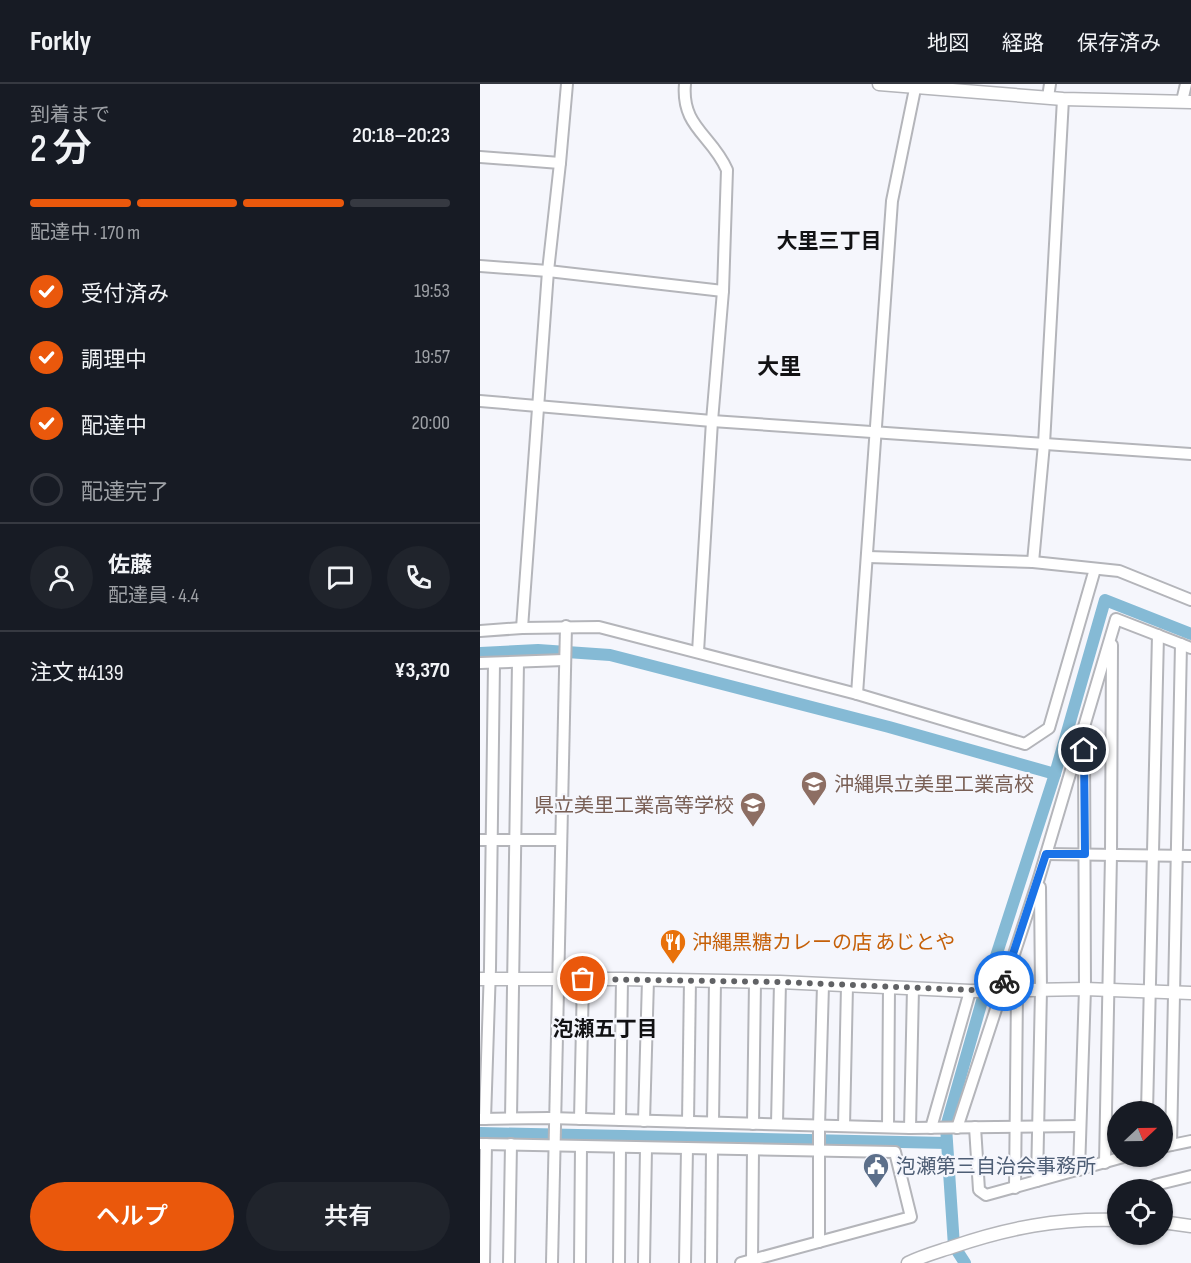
<!DOCTYPE html>
<html lang="ja">
<meta charset="utf-8">
<style>
body{margin:0;font-family:"Sofia Sans Condensed","Noto Sans JP",sans-serif;background:#20242c;color:#f1f3f6;height:100vh;display:flex;flex-direction:column;font-size:22px;white-space:nowrap}
*{box-sizing:border-box;margin:0}
p{font-size:20px;color:#9ea1a6}
.icon{flex:none;width:33px;height:33px;fill:none;stroke:currentColor;stroke-width:2;stroke-linecap:round;stroke-linejoin:round}
.map{position:relative;flex:1;overflow:hidden}
.details{display:flex;flex-direction:column;background:#171b24;width:480px}
.details>*{flex:none}
.needle{width:39px;rotate:68deg}
.controls{position:absolute;left:627px;top:1017px;display:grid;gap:12px}
.controls a{display:grid;place-items:center;width:66px;height:66px;border-radius:50%;background:#171b24;box-shadow:0 2px 4px #0004;font-size:30px}
.pin{position:absolute;display:grid;place-items:center;width:51px;height:51px;color:#fff;margin:-26px;border:3px solid #fff;border-radius:50%;box-shadow:0 2px 6px #0007}
.courier{position:absolute;display:grid;place-items:center;width:60px;height:60px;margin:-30px;border:4px solid #1a73e8;border-radius:50%;background:#fff;color:#222;box-shadow:0 2px 8px #0007}
.headline em{font-style:normal;font-weight:600}
.headline div{display:flex;flex-direction:column-reverse}
.headline{display:flex;align-items:center;justify-content:space-between;height:102px;padding:0 30px}
h1{font-size:39px;font-weight:600;line-height:45px}
.bar{display:grid;grid-template-columns:repeat(4,1fr);gap:9px 6px;align-content:center;height:72px;padding:0 30px}
.bar i{height:8px;border-radius:4px;background:#363941}
.bar .active{background:#ea580c}
.bar p{grid-column:span 4}
.line{display:flex;align-items:center;gap:15px;padding:0 30px;border-top:2px solid #363941}
.line div{flex:1}
.round{display:grid;place-items:center;flex:none;width:63px;height:63px;border-radius:32px;background:#20242c}
ol{padding:0 30px;list-style:none}
li{display:flex;align-items:center;gap:18px;height:66px}
li p{margin-inline-start:auto}
li .icon{padding:6px;border-radius:50%;background:#ea580c;color:#fff;stroke-width:4}
li:last-child{color:#9ea1a6}
li i{width:33px;height:33px;border:3px solid #363941;border-radius:50%}
.button{display:flex;gap:12px;margin-top:auto;padding:12px 30px}
.button a{flex:1;height:69px;border-radius:36px;background:#ea580c;color:#fff;font-size:24px;font-weight:600;line-height:69px;text-align:center}
.button a+a{background:#20242c;color:#f1f3f6}
header{display:flex;align-items:center;gap:36px;box-sizing:border-box;height:84px;padding:0 30px;background:#171b24;border-bottom:2px solid #363941}
header strong{font-size:28px}
nav{display:flex;gap:33px;margin-inline-start:auto;font-size:21px}
main{display:flex;flex:1;min-height:0}
.map>svg:first-child{display:block}
.lines{fill:none;stroke-linecap:round;stroke-linejoin:round}
.canal{stroke:#85bad5;stroke-width:12}
.minor-casing{stroke:#b4b5ba;stroke-width:14}
.tertiary-casing{stroke:#b4b5ba;stroke-width:15}
.minor{stroke:#fff;stroke-width:10}
.tertiary{stroke:#fff;stroke-width:12}
.done{stroke:#616265;stroke-width:6;stroke-dasharray:0 10.8}
.route{stroke:#1a73e8;stroke-width:8}
.labels{text-anchor:middle;stroke-width:4.5;stroke-linejoin:round;paint-order:stroke}
.education-label{font-size:20px;fill:#785e54;stroke:#f5f6fc;text-anchor:start}
.food-label{font-size:20px;fill:#c56008;stroke:#f5f6fc;text-anchor:start}
.service-label{font-size:20px;fill:#4e5e75;stroke:#f5f6fc;text-anchor:start}
.neighbourhood-label{font-size:21px;font-weight:bold;fill:#121214;stroke:#f5f6fc}
.quarter-label{font-size:22px;font-weight:bold;fill:#121214;stroke:#f5f6fc}
</style>
<header>
<strong>Forkly</strong>
<nav><a>地図</a><a>経路</a><a>保存済み</a></nav>
</header>
<main>
<section class="details">
<div class="headline"><div><h1>2 分</h1><p>到着まで</p></div><em>20:18–20:23</em></div>
<div class="bar"><i class="active"></i><i class="active"></i><i class="active"></i><i></i><p>配達中 · 170 m</p></div>
<ol>
<li><svg class="icon" aria-label="check" viewBox="0 0 24 24"><path d="M5 12l5 5 9-10"/></svg>受付済み<p>19:53</p></li>
<li><svg class="icon" aria-label="check" viewBox="0 0 24 24"><path d="M5 12l5 5 9-10"/></svg>調理中<p>19:57</p></li>
<li><svg class="icon" aria-label="check" viewBox="0 0 24 24"><path d="M5 12l5 5 9-10"/></svg>配達中<p>20:00</p></li>
<li><i></i>配達完了</li>
</ol>
<div class="line" style="height:108px"><a class="round"><svg class="icon" aria-label="person" viewBox="0 0 24 24"><circle cx="12" cy="8" r="4"/><path d="M4 21q1-7 8-7t8 7"/></svg></a><div><b>佐藤</b><p>配達員 · 4.4</p></div><a class="round"><svg class="icon" aria-label="chat" viewBox="0 0 24 24"><path d="M4 5h16v11H9l-5 4z"/></svg></a><a class="round"><svg class="icon" aria-label="phone" viewBox="0 0 24 24"><path d="M5 4h4l2 5-3 2q2 4 5 5l2-3 5 2v4C11 20 4 13 5 4z"/></svg></a></div>
<div class="line" style="height:78px"><div>注文 #4139</div><b>¥3,370</b></div>
<div class="button"><a>ヘルプ</a><a>共有</a></div>
</section>
<div class="map">
<svg width="711" height="1179" viewBox="0 0 711 1179">
<rect width="100%" height="100%" fill="#f5f6fc"/>
<g class="lines">
<g class="canal">
<path d="M 0,569 L 58,566 L 130,571 L 409,643 L 575,690"/>
<path d="M 0,1049 L 467,1059"/>
<path d="M 485,1179 L 474,1162 L 466,1043 L 506,903 L 575,690 L 625,516 L 711,550"/>
</g>
<g class="minor-casing">
<g id="minor">
<path d="M 205,0 C 201,43 232,51 247,86 L 243,207 L 232,337 L 218,568"/>
<path d="M 568,13 L 570,0"/>
<path d="M 702,17 L 706,0"/>
<path d="M 0,73 L 80,79"/>
<path d="M 0,182 L 68,187 L 243,207"/>
<path d="M 0,317 L 232,337 L 711,370"/>
<path d="M 388,473 L 553,478 L 639,487 L 711,516"/>
<path d="M 553,478 L 564,360 L 583,15"/>
<path d="M 42,544 L 68,187 L 80,79 L 87,0"/>
<path d="M 0,547 L 42,544 L 119,543 L 377,610 L 545,660 L 569,644 L 615,485"/>
<path d="M 0,579 L 84,576"/>
<path d="M 377,610 L 412,117 L 436,0"/>
<path d="M 0,756 L 81,756"/>
<path d="M 566,770 L 711,772"/>
<path d="M 667,1028 L 678,551"/>
<path d="M 31,1034 L 38,578"/>
<path d="M 0,1035 L 69,1034 L 430,1044 L 600,1042"/>
<path d="M 5,1035 L 10,884 L 14,579"/>
<path d="M 100,1035 L 103,895"/>
<path d="M 140,1036 L 142,895"/>
<path d="M 164,1037 L 168,896"/>
<path d="M 208,1038 L 210,896"/>
<path d="M 233,1038 L 235,897"/>
<path d="M 273,1040 L 275,898"/>
<path d="M 297,1040 L 300,898"/>
<path d="M 364,1042 L 367,902"/>
<path d="M 408,1043 L 409,903"/>
<path d="M 495,1043 L 499,1106 L 506,1111 L 647,1072"/>
<path d="M 430,1044 L 433,904"/>
<path d="M 451,1044 L 490,907"/>
<path d="M 477,1044 L 559,794 L 636,535 L 711,564"/>
<path d="M 0,1060 L 415,1068 L 431,1133 L 261,1179"/>
<path d="M 691,1061 L 701,560"/>
<path d="M 682,1063 L 711,1057"/>
<path d="M 625,1079 L 631,771 L 632,561"/>
<path d="M 599,1086 L 605,905 L 604,657"/>
<path d="M 557,1097 L 561,906 L 560,803"/>
<path d="M 535,1104 L 537,907"/>
<path d="M 675,1106 L 675,1101 L 711,1092"/>
<path d="M 339,1158 L 339,1042 L 343,901"/>
<path d="M 272,1176 L 273,1066"/>
<path d="M 4,1179 L 6,1060"/>
<path d="M 29,1179 L 31,1060"/>
<path d="M 72,1179 L 86,542"/>
<path d="M 100,1179 L 101,1062"/>
<path d="M 139,1179 L 140,1063"/>
<path d="M 164,1179 L 166,1064"/>
<path d="M 205,1179 L 207,1064"/>
<path d="M 231,1179 L 232,1065"/>
</g>
</g>
<g class="tertiary-casing">
<g id="tertiary">
<path d="M 399,0 L 583,15 L 711,18"/>
<path d="M 0,895 L 142,895 L 300,898 L 490,907 L 605,905 L 711,909"/>
<path d="M 682,1138 L 711,1142"/>
<path d="M 428,1179 C 442,1172 457,1168 472,1163 C 527,1144 579,1134 638,1136"/>
</g>
</g>
<use href="#minor" class="minor"/>
<use href="#tertiary" class="tertiary"/>
</g>
<g class="lines">
<path class="done" d="M 103,895 L 300,898 L 514,907 L 521,907 L 524,897"/>
<path class="route" d="M 524,897 L 566,770 L 605,770 L 604,666"/>
</g>
<defs>
<g id="school-pin" transform="scale(1.35)"><path d="M0 17L-7.5 6A9.5 9.5 0 1 1 7.5 6Z" fill="#8d6e63" stroke="#f5f6fc"/><path d="M0-5L7-2L0 1L-7-2ZM-4 1L0 2.5L4 1V4Q0 6-4 4Z" fill="#fff"/></g>
<g id="restaurant-pin" transform="scale(1.35)"><path d="M0 17L-7.5 6A9.5 9.5 0 1 1 7.5 6Z" fill="#e8710a" stroke="#f5f6fc"/><path d="M-5-6h1v4h1v-4h1v4h1v-4h1v5L-1.5 .5V6h-2V.5L-5-1ZM5-6V6H3V1.5H1.5Q1.5-4 5-6Z" fill="#fff"/></g>
<g id="civic-pin" transform="scale(1.35)"><path d="M0 17L-7.5 6A9.5 9.5 0 1 1 7.5 6Z" fill="#5c6f8a" stroke="#f5f6fc"/><path d="M-.6-6.5H3V-4.5H.6V-3L4-1V1h2V6H-6V1h2V-1L-.6-3ZM-1.2 2.5V6h2.4V2.5Z" fill="#fff"/></g>
</defs>
<g fill-rule="evenodd">
<use href="#school-pin" x="334" y="700"/>
<use href="#school-pin" x="273" y="721"/>
<use href="#restaurant-pin" x="193" y="858"/>
<use href="#civic-pin" x="396" y="1082"/>
</g>
<g class="labels">
<g class="education-label">
<text x="354" y="707">沖縄県立美里工業高校</text>
<text x="254" y="728" text-anchor="end">県立美里工業高等学校</text>
</g>
<g class="food-label">
<text x="212" y="865">沖縄黒糖カレーの店 あじとや</text>
</g>
<g class="service-label">
<text x="416" y="1089">泡瀬第三自治会事務所</text>
</g>
<g class="neighbourhood-label">
<text x="349" y="164">大里三丁目</text>
<text x="125" y="952">泡瀬五丁目</text>
</g>
<g class="quarter-label">
<text x="299" y="290">大里</text>
</g>
</g>
</svg>
<div class="controls">
<a><svg class="needle" viewBox="-14 -14 28 28"><path d="M0-13l5 13h-10z" fill="#e53935"/><path d="M0 13l5-13h-10z" fill="#9ea1a6"/></svg></a>
<a><svg class="icon" aria-label="locate" viewBox="0 0 24 24"><circle cx="12" cy="12" r="6"/><path d="M12 2v4M12 18v4M2 12h4M18 12h4"/></svg></a>
</div>
<div class="pin" style="left:103px;top:895px;background:#ea580c"><svg class="icon" aria-label="bag" viewBox="0 0 24 24"><path d="M5 8h14l-1 12H6zM9 8a3 3 0 0 1 6 0"/></svg></div>
<div class="pin" style="left:604px;top:666px;background:#1f2937"><svg class="icon" aria-label="home" viewBox="0 0 24 24"><path d="M3 11l9-7 9 7M6 9v11h12V9"/></svg></div>
<div class="courier" style="left:524px;top:897px"><svg class="icon" aria-label="bike" viewBox="0 0 24 24"><circle cx="6" cy="16" r="4"/><circle cx="18" cy="16" r="4"/><path d="M6 16l4-8h5l3 8M10 8l3 8H6M13 5h3"/></svg></div>
</div>
</main>
